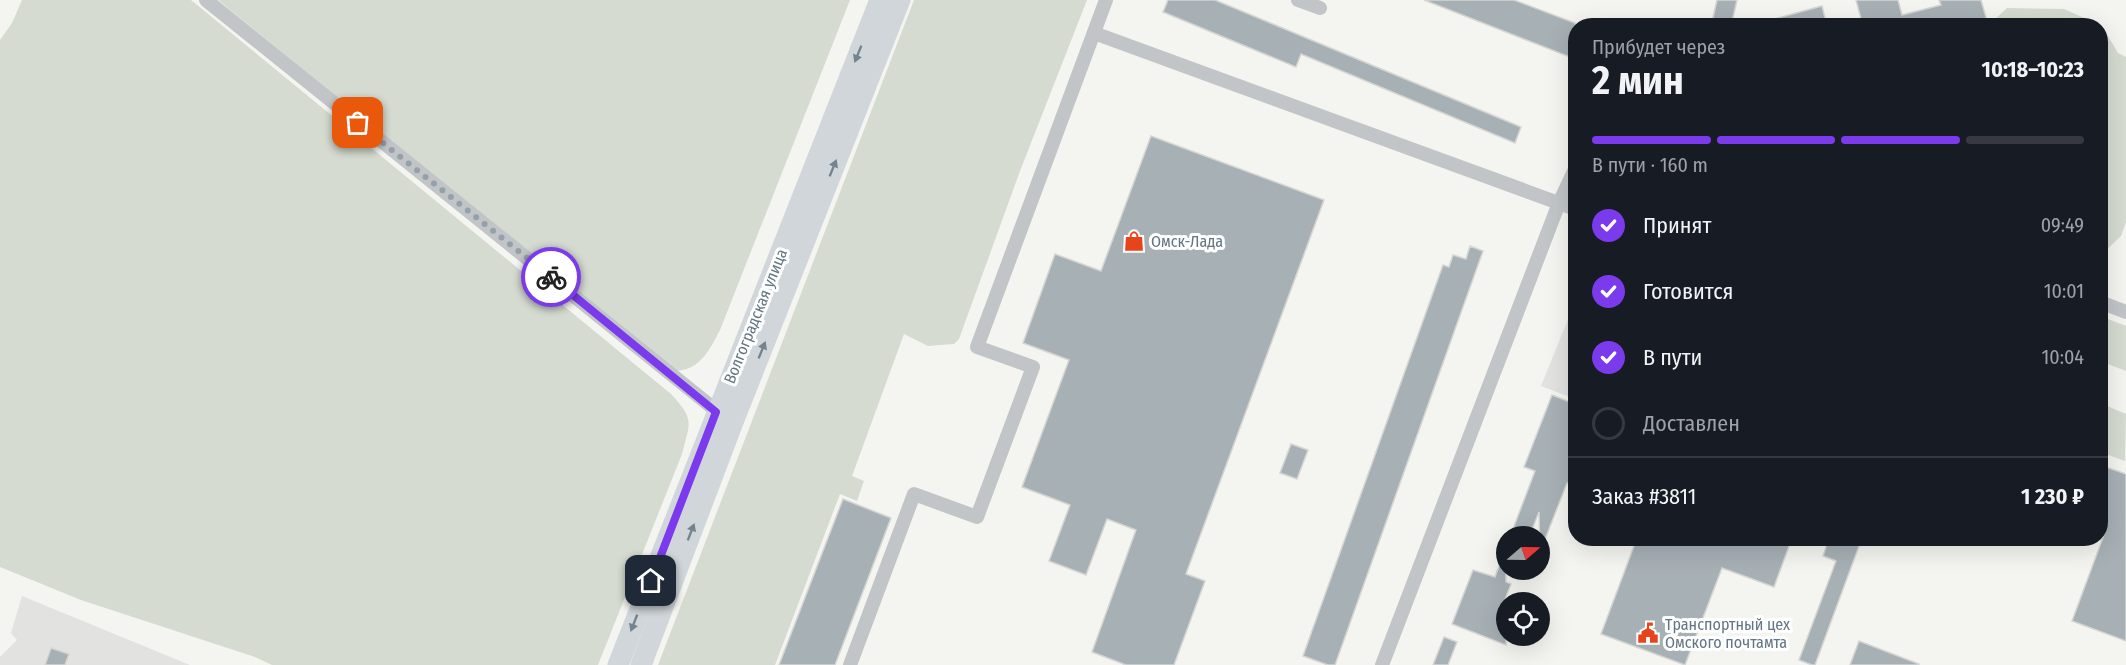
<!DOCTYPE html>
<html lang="ru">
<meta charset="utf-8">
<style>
body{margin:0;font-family:"Fira Sans Condensed",sans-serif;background:#20242c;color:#f1f3f6;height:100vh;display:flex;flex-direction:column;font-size:22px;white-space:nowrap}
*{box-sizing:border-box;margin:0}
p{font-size:20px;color:#9ea1a6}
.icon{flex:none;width:33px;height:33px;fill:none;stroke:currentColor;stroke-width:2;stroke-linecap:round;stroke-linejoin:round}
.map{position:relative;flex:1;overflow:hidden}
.side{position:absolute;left:1568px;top:18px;width:540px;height:528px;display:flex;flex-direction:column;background:#171b24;border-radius:24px;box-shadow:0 6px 24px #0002}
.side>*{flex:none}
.needle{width:39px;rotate:70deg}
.controls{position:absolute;left:1496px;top:526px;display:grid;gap:12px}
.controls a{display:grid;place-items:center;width:54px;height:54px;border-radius:50%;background:#171b24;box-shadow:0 6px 24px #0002;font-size:30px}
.pin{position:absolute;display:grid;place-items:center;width:51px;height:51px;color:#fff;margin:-26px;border-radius:12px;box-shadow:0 3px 9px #0006}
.courier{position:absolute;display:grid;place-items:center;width:60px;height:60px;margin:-30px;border:4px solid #7c3aed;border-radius:50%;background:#fff;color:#222;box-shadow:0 2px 8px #0007}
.overview em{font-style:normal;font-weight:700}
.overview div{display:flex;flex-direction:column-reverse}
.overview{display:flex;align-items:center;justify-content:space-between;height:102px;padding:0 24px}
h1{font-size:39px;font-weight:700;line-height:45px}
.bar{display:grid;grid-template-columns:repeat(4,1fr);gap:9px 6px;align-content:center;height:72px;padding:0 24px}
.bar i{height:8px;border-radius:4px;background:#363941}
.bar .selected{background:#7c3aed}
.bar p{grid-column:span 4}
.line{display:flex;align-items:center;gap:15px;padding:0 24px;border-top:2px solid #363941}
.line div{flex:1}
ol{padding:0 24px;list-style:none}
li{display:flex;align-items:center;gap:18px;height:66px}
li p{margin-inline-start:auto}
li .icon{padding:6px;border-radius:50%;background:#7c3aed;color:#fff;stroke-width:4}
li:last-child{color:#9ea1a6}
li i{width:33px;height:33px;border:3px solid #363941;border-radius:50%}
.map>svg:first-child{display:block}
.built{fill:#e2e3e1}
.green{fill:#d5dbd1}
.building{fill:#a7b0b5;stroke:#d5d5d3;stroke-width:1.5}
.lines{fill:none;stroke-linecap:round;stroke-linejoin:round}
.minor{stroke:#c1c5c8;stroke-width:14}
.primary{stroke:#d1d6da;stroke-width:21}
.oneway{fill:#73848f}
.done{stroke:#95a1a8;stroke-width:6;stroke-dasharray:0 10.8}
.route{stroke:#7c3aed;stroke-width:8}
.labels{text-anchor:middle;stroke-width:6;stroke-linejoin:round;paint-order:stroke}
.poi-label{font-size:16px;fill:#627582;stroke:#fff;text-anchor:start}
.street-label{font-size:16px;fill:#627582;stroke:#fff}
</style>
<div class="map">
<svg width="2126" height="665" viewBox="0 0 2126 665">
<rect width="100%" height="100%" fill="#f4f4f0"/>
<g class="built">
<path d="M 1575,302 L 1575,399 L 1541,386 Z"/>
<path d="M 22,596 L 190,665 L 0,665 L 0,657 L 17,640 L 11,633 Z"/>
</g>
<g class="green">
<path d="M 22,0 L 191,0 L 671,394 C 695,420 690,422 682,454 L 598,665 L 272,665 L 255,657 L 81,600 L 0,567 L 0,40 L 12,23 Z"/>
<path d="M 218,0 L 850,0 L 720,330 C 709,351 699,372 672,371 Z"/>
<path d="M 914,0 L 1087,0 L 1020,171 L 959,339 L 954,344 L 928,346 L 904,334 L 852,476 L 864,481 L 857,501 L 840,494 L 775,665 L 658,665 Z"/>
<path d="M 2007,8 L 2064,9 L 2102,26 L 2118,53 L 2126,57 L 2126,222 L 2121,236 L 2100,256 L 2100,26 L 1989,25 Z"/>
<path d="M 2100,316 L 2126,326 L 2126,371 L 2100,361 Z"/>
<path d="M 2100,403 L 2126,414 L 2125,461 L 2103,453 L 2108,440 L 2100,437 Z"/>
</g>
<g class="building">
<path d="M 1168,0 L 1215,0 L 1521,127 L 1515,143 L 1301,54 L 1296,67 L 1163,12 Z"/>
<path d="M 1424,0 L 1514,0 L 1575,23 L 1575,59 Z"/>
<path d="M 1717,0 L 1737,0 L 1731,26 L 1712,22 Z"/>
<path d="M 1856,0 L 1898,0 L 1902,15 L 1941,5 L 1939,0 L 1981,0 L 1987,21 L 1970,26 L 1863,26 Z"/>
<path d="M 1822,6 L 1827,26 L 1767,26 L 1767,21 Z"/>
<path d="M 1151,136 L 1324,200 L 1186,574 L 1205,581 L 1174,665 L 1126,665 L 1092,652 L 1136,530 L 1107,519 L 1086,575 L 1049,561 L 1070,505 L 1022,487 L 1069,360 L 1023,343 L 1055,254 L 1101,271 Z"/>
<path d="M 1470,246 L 1483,251 L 1335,665 L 1328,665 L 1303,656 L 1443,265 L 1449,267 L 1453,255 L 1466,259 Z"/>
<path d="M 1552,395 L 1575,404 L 1575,486 L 1567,483 L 1540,552 L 1539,512 L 1529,537 L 1510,537 L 1535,471 L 1524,467 Z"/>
<path d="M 1291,444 L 1308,450 L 1297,479 L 1280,473 Z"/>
<path d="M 2100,465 L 2126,474 L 2126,641 L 2072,621 L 2105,532 L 2100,531 Z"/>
<path d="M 843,499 L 891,518 L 835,665 L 779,665 Z"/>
<path d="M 1637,538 L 1792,538 L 1774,587 L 1722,568 L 1685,665 L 1601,634 Z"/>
<path d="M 1829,538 L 1862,538 L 1815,665 L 1812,665 L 1799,660 L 1836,561 L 1823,556 Z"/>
<path d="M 1505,550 L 1506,582 L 1511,584 L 1502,607 L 1506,608 L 1506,645 L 1452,624 L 1473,570 L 1495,577 Z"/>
<path d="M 1444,637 L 1457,642 L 1448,665 L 1433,665 Z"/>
<path d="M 1859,641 L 1919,664 L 1919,665 L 1850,665 Z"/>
<path d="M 51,648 L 69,654 L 65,665 L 45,665 Z"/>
</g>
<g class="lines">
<g class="minor">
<path d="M 206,0 L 723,416"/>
<path d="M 1298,0 L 1320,8"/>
<path d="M 1094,33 L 1575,209"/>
<path d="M 2100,302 L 2126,312"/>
<path d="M 850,665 L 914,494 L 977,517 L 1033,367 L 977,347 L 1106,0"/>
<path d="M 1382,665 L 1559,203 L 1575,169"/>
</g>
<g class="primary">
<path d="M 618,665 L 880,0"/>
<path d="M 641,665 L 733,422 L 900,0"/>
</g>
</g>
<defs><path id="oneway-solid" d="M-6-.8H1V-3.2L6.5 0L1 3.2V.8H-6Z" transform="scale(1.5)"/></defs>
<g class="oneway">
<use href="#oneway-solid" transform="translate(858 54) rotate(112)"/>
<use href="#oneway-solid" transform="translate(833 168) rotate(-68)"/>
<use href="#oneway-solid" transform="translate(762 350) rotate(-68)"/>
<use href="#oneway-solid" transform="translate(691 532) rotate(-69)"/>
<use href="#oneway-solid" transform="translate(634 623) rotate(111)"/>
</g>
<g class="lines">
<path class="done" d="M 358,123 L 551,277"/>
<path class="route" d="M 551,277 L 716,412 L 651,581"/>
</g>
<defs>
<g id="shop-bare" transform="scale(1.62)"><path d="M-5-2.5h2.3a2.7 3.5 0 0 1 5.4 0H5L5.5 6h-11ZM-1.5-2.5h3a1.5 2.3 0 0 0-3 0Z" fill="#e8441c" stroke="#fff" stroke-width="2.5" paint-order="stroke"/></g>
<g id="civic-bare" transform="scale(1.62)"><path d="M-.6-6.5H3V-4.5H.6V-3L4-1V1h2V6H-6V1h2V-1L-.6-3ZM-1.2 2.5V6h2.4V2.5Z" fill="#e8441c" stroke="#fff" stroke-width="2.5" paint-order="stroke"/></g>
</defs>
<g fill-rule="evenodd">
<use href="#shop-bare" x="1134" y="241"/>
<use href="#civic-bare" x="1648" y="633"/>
</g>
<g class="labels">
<g class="poi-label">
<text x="1151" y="247">Омск-Лада</text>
<text x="1665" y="630">Транспортный цех<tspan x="1665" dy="18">Омского почтамта</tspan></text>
</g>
<g class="street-label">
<text transform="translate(755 316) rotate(-68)" y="6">Волгоградская улица</text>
</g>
</g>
</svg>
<div class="controls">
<a><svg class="needle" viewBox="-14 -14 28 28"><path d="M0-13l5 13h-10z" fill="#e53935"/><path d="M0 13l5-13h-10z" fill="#9ea1a6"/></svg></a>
<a><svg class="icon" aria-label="locate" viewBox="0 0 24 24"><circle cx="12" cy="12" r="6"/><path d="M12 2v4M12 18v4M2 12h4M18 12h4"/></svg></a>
</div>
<div class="pin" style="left:358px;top:123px;background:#ea580c"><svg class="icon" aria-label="bag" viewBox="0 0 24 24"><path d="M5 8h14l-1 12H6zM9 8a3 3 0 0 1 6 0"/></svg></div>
<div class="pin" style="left:651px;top:581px;background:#1f2937"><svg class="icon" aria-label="home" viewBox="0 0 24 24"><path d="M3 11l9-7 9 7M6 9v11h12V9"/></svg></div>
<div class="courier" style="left:551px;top:277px"><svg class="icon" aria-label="bike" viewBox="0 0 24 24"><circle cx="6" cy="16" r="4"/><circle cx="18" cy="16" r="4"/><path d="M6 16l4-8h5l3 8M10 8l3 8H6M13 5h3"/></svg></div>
<section class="side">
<div class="overview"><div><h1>2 мин</h1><p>Прибудет через</p></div><em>10:18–10:23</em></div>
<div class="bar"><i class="selected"></i><i class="selected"></i><i class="selected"></i><i></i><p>В пути · 160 m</p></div>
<ol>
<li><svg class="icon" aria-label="check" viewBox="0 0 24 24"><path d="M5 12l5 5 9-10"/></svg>Принят<p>09:49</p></li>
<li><svg class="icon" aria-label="check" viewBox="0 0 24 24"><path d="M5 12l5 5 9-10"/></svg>Готовится<p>10:01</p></li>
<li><svg class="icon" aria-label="check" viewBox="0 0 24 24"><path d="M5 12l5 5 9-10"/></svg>В пути<p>10:04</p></li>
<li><i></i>Доставлен</li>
</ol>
<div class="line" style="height:78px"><div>Заказ #3811</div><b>1 230 ₽</b></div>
</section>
</div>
